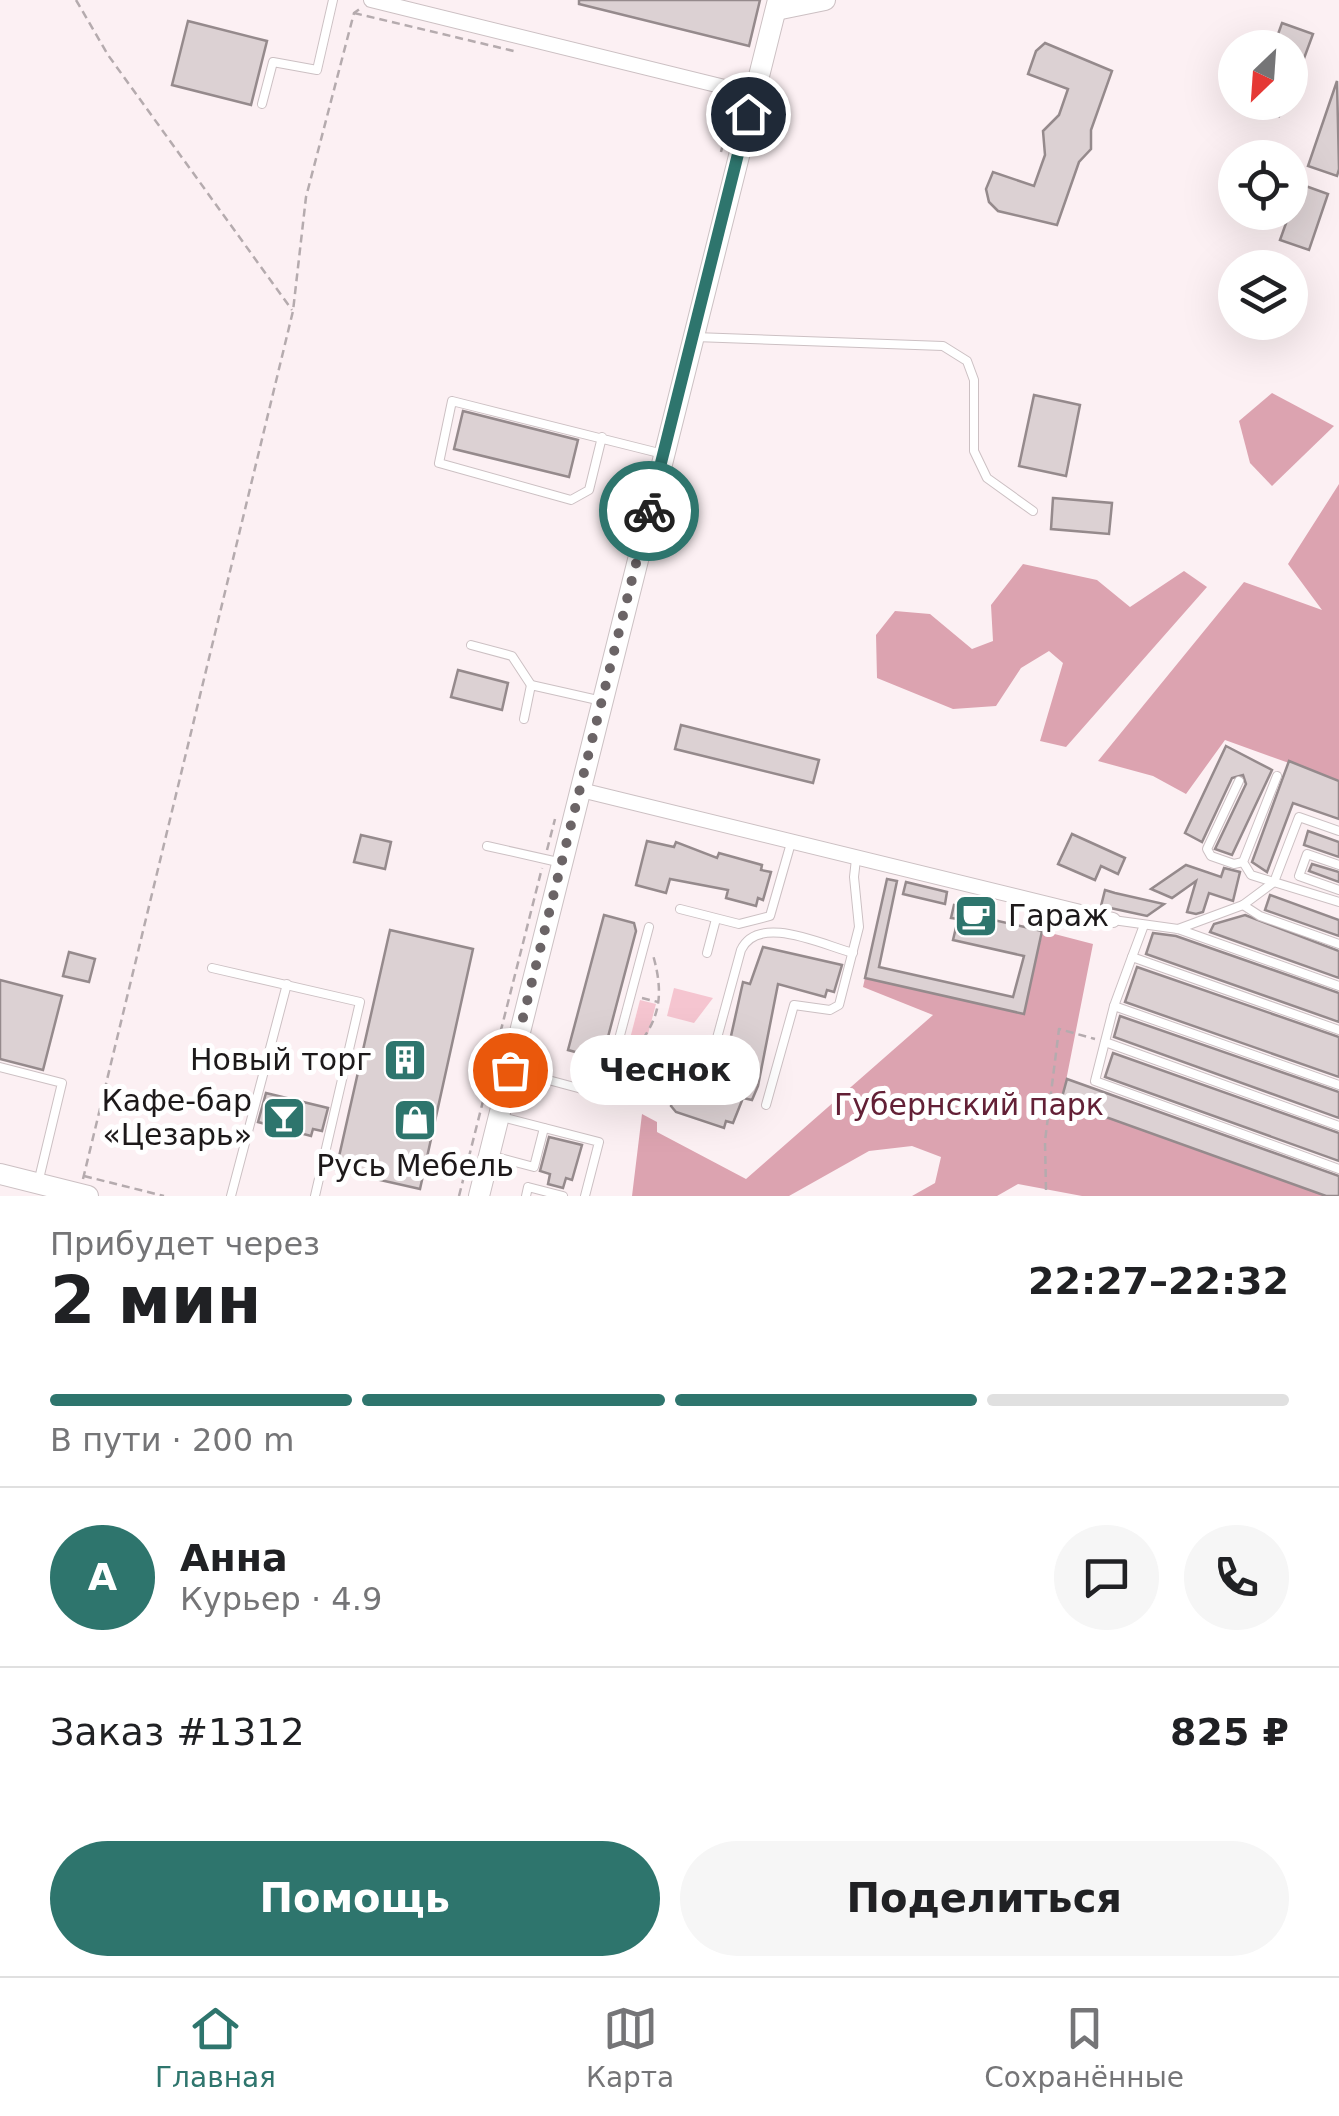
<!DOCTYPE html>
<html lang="ru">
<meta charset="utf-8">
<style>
body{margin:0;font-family:"DejaVu Sans",sans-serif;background:#f6f6f6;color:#202124;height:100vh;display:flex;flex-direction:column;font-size:38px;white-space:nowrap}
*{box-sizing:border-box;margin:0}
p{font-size:32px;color:#757577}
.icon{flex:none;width:55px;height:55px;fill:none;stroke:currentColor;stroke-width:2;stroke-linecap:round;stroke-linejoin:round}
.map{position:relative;height:1196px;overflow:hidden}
.drawer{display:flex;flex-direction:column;background:#fff;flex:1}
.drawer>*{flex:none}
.needle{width:65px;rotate:205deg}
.tools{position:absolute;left:1218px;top:30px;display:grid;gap:20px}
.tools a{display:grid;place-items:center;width:90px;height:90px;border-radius:50%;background:#fff;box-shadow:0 10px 40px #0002;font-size:50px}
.pin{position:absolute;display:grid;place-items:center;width:85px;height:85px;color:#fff;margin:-42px;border:5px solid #fff;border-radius:50%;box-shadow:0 2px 10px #0007}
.courier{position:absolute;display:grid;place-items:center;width:100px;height:100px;margin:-50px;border:8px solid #2e756d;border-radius:50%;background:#fff;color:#222;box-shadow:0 2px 12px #0007}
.bubble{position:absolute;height:70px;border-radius:35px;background:#fff;box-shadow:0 10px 40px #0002;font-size:32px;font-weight:700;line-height:70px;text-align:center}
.overview em{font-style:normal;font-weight:700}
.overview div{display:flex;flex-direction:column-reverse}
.overview{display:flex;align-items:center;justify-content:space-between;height:170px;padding:0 50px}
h1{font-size:65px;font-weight:700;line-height:75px}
.bar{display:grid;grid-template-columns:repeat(4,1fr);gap:15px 10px;align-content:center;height:120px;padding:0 50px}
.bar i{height:12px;border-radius:8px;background:#e0e0e0}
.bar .active{background:#2e756d}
.bar p{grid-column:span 4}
.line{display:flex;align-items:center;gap:25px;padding:0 50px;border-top:2px solid #e0e0e0}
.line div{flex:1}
.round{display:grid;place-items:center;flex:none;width:105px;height:105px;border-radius:52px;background:#f6f6f6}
.action{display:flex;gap:20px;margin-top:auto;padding:20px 50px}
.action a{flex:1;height:115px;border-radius:60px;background:#2e756d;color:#fff;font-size:40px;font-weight:700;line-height:115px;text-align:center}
.action a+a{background:#f6f6f6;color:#202124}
.tabs{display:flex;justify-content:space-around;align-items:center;height:140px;border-top:2px solid #e0e0e0;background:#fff;font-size:28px;color:#757577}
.tabs a{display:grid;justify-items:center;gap:5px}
.tabs .active{color:#2e756d}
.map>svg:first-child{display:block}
.green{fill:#f5c5d0}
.forest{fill:#dca3b0}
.building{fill:#dcd1d3;stroke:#958a8c;stroke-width:2.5}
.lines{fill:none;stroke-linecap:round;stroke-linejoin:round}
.lane-casing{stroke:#ccc0c3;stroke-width:10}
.street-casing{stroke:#ccc0c3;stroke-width:16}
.secondary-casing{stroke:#ccc0c3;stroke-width:22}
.path{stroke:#b5abae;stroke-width:2.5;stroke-dasharray:8 5;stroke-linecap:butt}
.lane{stroke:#fff;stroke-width:8}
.street{stroke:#fff;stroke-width:14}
.secondary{stroke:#fff;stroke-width:20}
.done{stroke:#6b6466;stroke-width:10;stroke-dasharray:0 18}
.route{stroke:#2e756d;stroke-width:12}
.labels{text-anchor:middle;stroke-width:10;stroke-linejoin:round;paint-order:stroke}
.poi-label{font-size:30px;fill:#1d191a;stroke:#fff;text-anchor:end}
.park-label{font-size:30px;fill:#632036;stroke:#fff}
</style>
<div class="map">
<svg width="1339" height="1196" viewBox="0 0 1339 1196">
<rect width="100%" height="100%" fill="#fcf0f3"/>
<g class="green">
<path d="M 674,988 L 713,998 L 694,1023 L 667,1016 Z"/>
<path d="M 640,1000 L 656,1004 L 648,1034 L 625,1058 Z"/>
</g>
<g class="forest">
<path d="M 1272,393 L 1334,426 L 1272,486 L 1250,463 L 1239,421 Z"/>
<path d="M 1339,484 L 1339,781 L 1225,740 L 1186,794 L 1153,776 L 1098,761 L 1244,582 L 1322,610 L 1288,564 Z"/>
<path d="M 1023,564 L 1097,580 L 1130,607 L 1184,571 L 1207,587 L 1066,747 L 1040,741 L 1063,663 L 1049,651 L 1021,668 L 996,706 L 953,709 L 877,678 L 876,635 L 895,611 L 930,614 L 972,649 L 993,641 L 991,605 Z"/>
<path d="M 1043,931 L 1093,944 L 1062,1101 L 1326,1196 L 1082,1196 L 1018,1184 L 997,1196 L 912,1196 L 935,1183 L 941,1157 L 912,1146 L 869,1151 L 789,1196 L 632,1196 L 642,1114 L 657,1122 L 657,1132 L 746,1179 L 933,1015 L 863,987 L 865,978 L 1023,1014 Z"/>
</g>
<g class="building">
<path d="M 579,0 L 760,0 L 749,46 L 579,4 Z"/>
<path d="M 188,21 L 267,41 L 251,105 L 172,85 Z"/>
<path d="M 1282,23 L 1313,34 L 1299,72 L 1290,69 L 1290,48 L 1273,48 Z"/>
<path d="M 1045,43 L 1112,71 L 1091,130 L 1091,149 L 1079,162 L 1057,225 L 998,211 L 989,202 L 986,189 L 993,172 L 1034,186 L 1045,155 L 1043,131 L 1059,115 L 1068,89 L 1028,74 L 1036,51 Z"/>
<path d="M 1337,81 L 1339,169 L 1337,176 L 1308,166 Z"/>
<path d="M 1245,102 L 1284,102 L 1279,116 Z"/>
<path d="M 1300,184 L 1328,194 L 1309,250 L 1280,240 Z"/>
<path d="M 1034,395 L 1080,405 L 1066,476 L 1019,466 Z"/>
<path d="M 463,411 L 578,440 L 569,477 L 454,449 Z"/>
<path d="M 1053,498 L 1112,503 L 1109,534 L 1051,529 Z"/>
<path d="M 458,670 L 508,683 L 502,710 L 451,697 Z"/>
<path d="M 681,725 L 819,760 L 813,783 L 675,749 Z"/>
<path d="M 1226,746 L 1272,770 L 1232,855 L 1215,849 L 1246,784 L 1243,775 L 1232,778 L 1202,842 L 1185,833 Z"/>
<path d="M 1289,761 L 1339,781 L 1339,819 L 1293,803 L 1267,872 L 1252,862 Z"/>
<path d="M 1308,831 L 1339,842 L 1339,857 L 1304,845 Z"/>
<path d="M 1072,834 L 1125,858 L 1118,874 L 1101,866 L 1095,880 L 1058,864 Z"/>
<path d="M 361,835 L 391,842 L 385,869 L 354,862 Z"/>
<path d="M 647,841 L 674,847 L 676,842 L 717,858 L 719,853 L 762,865 L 761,870 L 771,872 L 763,900 L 758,898 L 756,906 L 726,898 L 728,890 L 670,879 L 666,893 L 636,885 Z"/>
<path d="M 1312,864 L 1339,872 L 1339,882 L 1309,871 Z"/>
<path d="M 1186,865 L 1221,877 L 1224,868 L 1240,872 L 1233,901 L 1209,893 L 1203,912 L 1196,914 L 1187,912 L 1196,881 L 1172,898 L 1151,889 Z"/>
<path d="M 887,879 L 897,881 L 879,967 L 1013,997 L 1024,956 L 953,940 L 958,919 L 951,918 L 954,905 L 977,911 L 976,916 L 1042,931 L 1024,1014 L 865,978 Z"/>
<path d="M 906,882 L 947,892 L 945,904 L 903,894 Z"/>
<path d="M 1105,890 L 1115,893 L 1164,904 L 1147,916 L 1101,906 Z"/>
<path d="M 1270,895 L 1339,920 L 1339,936 L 1265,910 Z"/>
<path d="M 604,915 L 634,923 L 636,931 L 604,1052 L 598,1058 L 568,1050 Z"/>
<path d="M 1245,915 L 1339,951 L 1339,978 L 1210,932 L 1214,924 Z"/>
<path d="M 390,930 L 473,949 L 420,1189 L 336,1170 Z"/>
<path d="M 1153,933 L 1176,936 L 1339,993 L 1339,1022 L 1146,954 Z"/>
<path d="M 763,947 L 842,965 L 834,992 L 827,990 L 825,997 L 778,984 L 758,1086 L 752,1100 L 743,1098 L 733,1123 L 726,1121 L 724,1128 L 676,1112 L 671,1106 L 678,1082 L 719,1090 L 743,982 L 750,984 Z"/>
<path d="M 69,952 L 95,959 L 89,982 L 63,976 Z"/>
<path d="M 1137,967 L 1339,1037 L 1339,1077 L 1125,1002 Z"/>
<path d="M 0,980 L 62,996 L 43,1070 L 0,1059 Z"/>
<path d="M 1120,1016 L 1339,1092 L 1339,1118 L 1114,1037 Z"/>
<path d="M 1113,1053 L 1339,1133 L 1339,1161 L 1105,1077 Z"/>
<path d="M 1067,1079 L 1339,1176 L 1339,1196 L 1326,1196 L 1061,1101 Z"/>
<path d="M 266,1093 L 328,1108 L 322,1131 L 313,1129 L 311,1136 L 258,1122 Z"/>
<path d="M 549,1137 L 582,1145 L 572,1180 L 566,1178 L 563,1188 L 548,1184 L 550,1174 L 540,1171 Z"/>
</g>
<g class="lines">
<g class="lane-casing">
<g id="lane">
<path d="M 262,104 L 273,62 L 317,70 L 333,0"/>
<path d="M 695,337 L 943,346 L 967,361 L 974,380 L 974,451 L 987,478 L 1033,511"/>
<path d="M 602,437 L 589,490 L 571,500 L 439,463 L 452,401 L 663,454"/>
<path d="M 471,645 L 512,656 L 531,685"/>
<path d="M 524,719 L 531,685 L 602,701"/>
<path d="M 1277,776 L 1243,862 L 1251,875 L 1339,902"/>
<path d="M 1239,781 L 1207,849 L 1211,856 L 1234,864 L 1243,862"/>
<path d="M 487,846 L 558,862"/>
<path d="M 1339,865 L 1307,854 L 1299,876 L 1339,890"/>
<path d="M 1243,905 L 1260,916 L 1339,944"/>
<path d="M 680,909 L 739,924 L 770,916 L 791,843"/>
<path d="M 1113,920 L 1178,929 L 1339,986"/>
<path d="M 1144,925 L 1132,957 L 1339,1030"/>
<path d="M 1178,929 L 1243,905 L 1274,882 L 1299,817 L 1339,831"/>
<path d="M 707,953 L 716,919"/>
<path d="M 212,968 L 360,1002 L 315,1196"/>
<path d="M 1114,1006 L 1132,957"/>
<path d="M 1105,1042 L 1339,1126"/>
<path d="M 0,1067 L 62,1083 L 38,1183"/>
<path d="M 515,1071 L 604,1095 L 649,927"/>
<path d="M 708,1071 L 741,950 C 758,913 823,945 853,953"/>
<path d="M 1339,1085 L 1114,1006 L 1095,1081 L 1339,1169"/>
<path d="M 766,1105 L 794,1005 L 830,1010 L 839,1005 L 859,927 L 854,877 L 856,859"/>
<path d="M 502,1117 L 599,1142 L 585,1196"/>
<path d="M 489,1155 L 534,1167 L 544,1128"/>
<path d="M 231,1196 L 287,984"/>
<path d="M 526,1196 L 528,1187 L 563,1196"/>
</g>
</g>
<g class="street-casing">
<g id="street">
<path d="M 371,0 L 753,94"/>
<path d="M 581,790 L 1113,920"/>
</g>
</g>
<g class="secondary-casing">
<g id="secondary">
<path d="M 776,10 L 825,0"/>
<path d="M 0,1174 L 88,1196"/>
<path d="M 479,1196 L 778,0"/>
</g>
</g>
<g class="path">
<path d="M 76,0 L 108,55 L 292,310"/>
<path d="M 354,13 L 518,52"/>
<path d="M 720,101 L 731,112 L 721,152"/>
<path d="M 547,850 L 555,819"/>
<path d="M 642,998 L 658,1002"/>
<path d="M 626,1059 C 658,1025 666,1001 653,955"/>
<path d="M 84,1176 L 164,1196"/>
<path d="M 83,1179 L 293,311 L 306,197 L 354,13 L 361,8"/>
<path d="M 1046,1190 L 1045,1141 L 1059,1029 L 1095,1039"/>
<path d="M 459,1196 L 542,868"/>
</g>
<use href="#lane" class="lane"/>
<use href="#street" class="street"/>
<use href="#secondary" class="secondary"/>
</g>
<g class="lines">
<path class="done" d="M 510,1070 L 649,511"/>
<path class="route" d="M 649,511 L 748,114"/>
</g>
<defs>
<g id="cafe-square" transform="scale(2.25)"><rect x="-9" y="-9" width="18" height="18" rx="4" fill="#2e756d" stroke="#fff"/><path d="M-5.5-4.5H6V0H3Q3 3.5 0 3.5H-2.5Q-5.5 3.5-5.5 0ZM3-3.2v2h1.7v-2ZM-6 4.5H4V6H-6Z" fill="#fff"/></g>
<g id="building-square" transform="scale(2.25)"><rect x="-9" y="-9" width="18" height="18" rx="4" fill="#2e756d" stroke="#fff"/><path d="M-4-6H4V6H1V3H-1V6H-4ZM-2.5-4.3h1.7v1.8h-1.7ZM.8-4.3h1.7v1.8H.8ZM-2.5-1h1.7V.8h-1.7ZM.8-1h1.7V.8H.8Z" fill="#fff"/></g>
<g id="bar-square" transform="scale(2.25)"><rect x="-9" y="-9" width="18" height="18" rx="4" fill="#2e756d" stroke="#fff"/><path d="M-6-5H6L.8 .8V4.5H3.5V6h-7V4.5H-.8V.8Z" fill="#fff"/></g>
<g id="shop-square" transform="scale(2.25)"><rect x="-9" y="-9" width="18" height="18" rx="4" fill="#2e756d" stroke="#fff"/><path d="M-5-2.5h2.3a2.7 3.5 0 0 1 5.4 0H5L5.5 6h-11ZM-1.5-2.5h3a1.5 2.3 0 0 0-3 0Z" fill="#fff"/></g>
</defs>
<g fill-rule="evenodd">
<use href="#cafe-square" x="976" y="916"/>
<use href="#building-square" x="405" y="1060"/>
<use href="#bar-square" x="284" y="1118"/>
<use href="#shop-square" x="415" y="1120"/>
</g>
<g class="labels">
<g class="poi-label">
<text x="1008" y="926" text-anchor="start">Гараж</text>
<text x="372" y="1070">Новый торг</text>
<text x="252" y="1111">Кафе-бар<tspan x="252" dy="34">«Цезарь»</tspan></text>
<text x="415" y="1176" text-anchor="middle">Русь Мебель</text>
</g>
<g class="park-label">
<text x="969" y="1115">Губернский парк</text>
</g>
</g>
</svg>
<div class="tools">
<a><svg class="needle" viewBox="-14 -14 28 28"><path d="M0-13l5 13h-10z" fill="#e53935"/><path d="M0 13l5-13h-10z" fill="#757577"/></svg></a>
<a><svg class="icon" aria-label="locate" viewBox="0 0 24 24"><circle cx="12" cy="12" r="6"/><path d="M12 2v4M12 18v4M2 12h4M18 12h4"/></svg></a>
<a><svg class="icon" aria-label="layers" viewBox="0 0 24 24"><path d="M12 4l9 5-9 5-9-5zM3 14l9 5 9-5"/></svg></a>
</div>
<div class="pin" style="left:510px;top:1070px;background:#ea580c"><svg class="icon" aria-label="bag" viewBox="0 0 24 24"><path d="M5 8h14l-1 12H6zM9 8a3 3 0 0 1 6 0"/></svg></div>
<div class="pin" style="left:748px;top:114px;background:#1f2937"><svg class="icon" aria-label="home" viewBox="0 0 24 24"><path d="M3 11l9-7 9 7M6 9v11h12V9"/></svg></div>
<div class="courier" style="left:649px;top:511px"><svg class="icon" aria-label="bike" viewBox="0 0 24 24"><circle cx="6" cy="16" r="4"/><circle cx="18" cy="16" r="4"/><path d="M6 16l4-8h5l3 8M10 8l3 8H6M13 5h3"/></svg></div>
<div class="bubble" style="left:570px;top:1035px;width:190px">Чеснок</div>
</div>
<section class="drawer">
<div class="overview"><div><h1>2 мин</h1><p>Прибудет через</p></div><em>22:27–22:32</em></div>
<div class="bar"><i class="active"></i><i class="active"></i><i class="active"></i><i></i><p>В пути · 200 m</p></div>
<div class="line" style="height:180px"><b class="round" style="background:#2e756d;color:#fff">А</b><div><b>Анна</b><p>Курьер · 4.9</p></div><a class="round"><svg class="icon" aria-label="chat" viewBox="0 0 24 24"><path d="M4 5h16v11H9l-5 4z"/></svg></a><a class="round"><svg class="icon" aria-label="phone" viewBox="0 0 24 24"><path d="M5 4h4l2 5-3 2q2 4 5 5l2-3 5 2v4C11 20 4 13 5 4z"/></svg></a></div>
<div class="line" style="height:130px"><div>Заказ #1312</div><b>825 ₽</b></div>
<div class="action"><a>Помощь</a><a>Поделиться</a></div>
</section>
<nav class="tabs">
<a class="active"><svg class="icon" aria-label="home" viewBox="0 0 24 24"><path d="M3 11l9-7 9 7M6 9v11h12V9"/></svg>Главная</a>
<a><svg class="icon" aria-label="map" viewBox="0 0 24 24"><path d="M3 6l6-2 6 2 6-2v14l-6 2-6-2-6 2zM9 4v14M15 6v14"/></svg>Карта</a>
<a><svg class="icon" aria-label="saved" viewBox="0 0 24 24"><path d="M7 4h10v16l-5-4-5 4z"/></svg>Сохранённые</a>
</nav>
